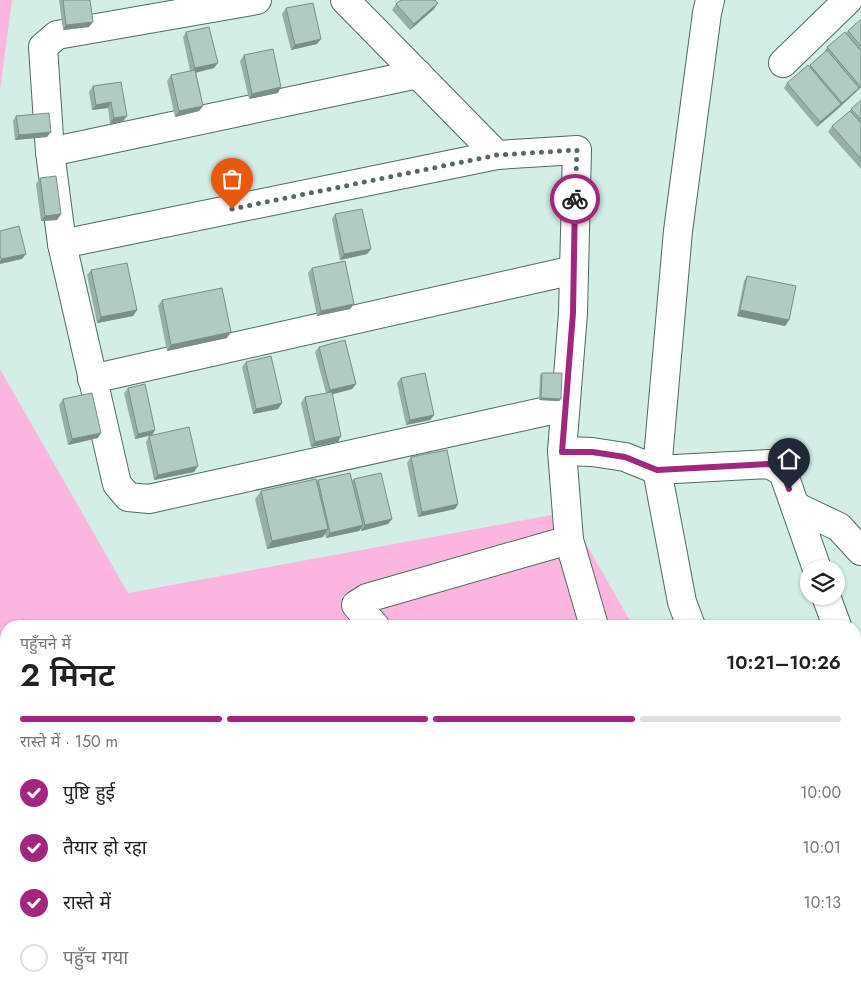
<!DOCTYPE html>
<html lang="hi">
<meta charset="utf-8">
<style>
body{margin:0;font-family:Jost,"Noto Sans Devanagari",sans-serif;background:#f2f2f2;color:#202124;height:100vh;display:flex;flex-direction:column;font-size:19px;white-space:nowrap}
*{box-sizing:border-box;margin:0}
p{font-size:16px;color:#757577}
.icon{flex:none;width:28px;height:28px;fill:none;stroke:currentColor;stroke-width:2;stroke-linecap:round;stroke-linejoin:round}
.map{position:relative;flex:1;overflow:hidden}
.sheet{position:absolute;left:0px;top:620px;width:861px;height:376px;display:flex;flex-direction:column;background:#fff;border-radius:20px 20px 0 0;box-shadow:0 1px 4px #0004}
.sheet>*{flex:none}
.buttons{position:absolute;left:800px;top:560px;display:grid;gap:10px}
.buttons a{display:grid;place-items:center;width:45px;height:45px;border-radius:50%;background:#fff;box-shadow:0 1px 4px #0004;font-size:25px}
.pin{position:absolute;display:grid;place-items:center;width:42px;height:42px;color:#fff;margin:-51px -21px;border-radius:50% 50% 50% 0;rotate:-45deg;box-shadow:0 0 5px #0007}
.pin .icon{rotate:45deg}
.courier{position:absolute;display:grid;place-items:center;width:50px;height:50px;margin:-25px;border:4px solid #a1277e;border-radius:50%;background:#fff;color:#222;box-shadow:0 1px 6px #0007}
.overview em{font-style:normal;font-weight:600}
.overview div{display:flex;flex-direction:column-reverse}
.overview{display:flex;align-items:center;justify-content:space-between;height:85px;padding:0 20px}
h1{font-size:32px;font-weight:600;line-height:38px}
.bar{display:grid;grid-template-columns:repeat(4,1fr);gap:8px 5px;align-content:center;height:60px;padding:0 20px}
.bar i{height:6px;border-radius:4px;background:#e0e0e0}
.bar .active{background:#a1277e}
.bar p{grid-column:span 4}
ol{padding:0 20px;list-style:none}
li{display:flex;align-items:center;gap:15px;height:55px}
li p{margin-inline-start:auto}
li .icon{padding:5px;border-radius:50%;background:#a1277e;color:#fff;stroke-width:4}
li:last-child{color:#757577}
li i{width:28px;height:28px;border:2px solid #e0e0e0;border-radius:50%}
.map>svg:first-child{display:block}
.green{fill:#fbb6e0}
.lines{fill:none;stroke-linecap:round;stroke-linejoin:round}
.minor-casing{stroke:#506962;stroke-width:30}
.minor{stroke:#fff;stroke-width:28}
.wall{fill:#97afa8}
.shaded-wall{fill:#7b8e88}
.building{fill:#b0cbc3;stroke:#7b8e88}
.done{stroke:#586964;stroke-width:5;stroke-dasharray:0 9}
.route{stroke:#a1277e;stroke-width:6}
</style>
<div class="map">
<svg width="861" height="996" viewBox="0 0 861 996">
<rect width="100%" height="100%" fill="#d2eee6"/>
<g class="green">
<path d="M 0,0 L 12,0 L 0,90 Z"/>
<path d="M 0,369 L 128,593 L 568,512 L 633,626 L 6,626 L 6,990 L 839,990 L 842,996 L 0,996 Z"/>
</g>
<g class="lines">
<g class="minor-casing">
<g id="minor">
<path d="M 257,0 L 57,35 L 43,47 L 50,152 L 62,244 L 117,484 L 128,497 L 149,499 L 565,407"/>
<path d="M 345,0 L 497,155"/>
<path d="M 783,63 L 848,0"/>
<path d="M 50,152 L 418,74"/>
<path d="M 62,244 L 497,155 L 577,150 L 573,313 L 562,451 L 569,540 L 594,626"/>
<path d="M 92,379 L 574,270"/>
<path d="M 562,451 L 592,452 L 625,457 L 657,470 L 769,464 L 783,472 L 817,569"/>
<path d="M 795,506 L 839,527 L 861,551"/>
<path d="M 826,596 L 837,626"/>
<path d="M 375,626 L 356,605 L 367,598 L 569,540"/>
<path d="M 691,626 L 682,602 L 657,470 L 678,231 L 707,13 L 710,0"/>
<path d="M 855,679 L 861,696"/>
<path d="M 855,881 L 861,877"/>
<path d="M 855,968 L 861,978"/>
<path d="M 771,990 L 776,996"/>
</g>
</g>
<use href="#minor" class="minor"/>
</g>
<g class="wall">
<path d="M 59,0 L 90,0 L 89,27 L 63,30 Z"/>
<path d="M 396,4 L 434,9 L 410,30 L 392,10 Z"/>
<path d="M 286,8 L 317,44 L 291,50 L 282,14 Z"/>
<path d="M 861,19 L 861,87 L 837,110 L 817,127 L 784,88 L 787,83 L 809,66 L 824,53 L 827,47 L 846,33 L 848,31 Z"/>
<path d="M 186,32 L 214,68 L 196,72 L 203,106 L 199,111 L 175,117 L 167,81 L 171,75 L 190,71 L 183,37 Z"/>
<path d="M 244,55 L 278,93 L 249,99 L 240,61 Z"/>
<path d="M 93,86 L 127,116 L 123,121 L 110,124 L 108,108 L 92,110 L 89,92 Z"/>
<path d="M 861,100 L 861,169 L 828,132 L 832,126 L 849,112 L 851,109 Z"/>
<path d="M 16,116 L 47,137 L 15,140 L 13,121 Z"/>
<path d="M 40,178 L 61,214 L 57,220 L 41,221 L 36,184 Z"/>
<path d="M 335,214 L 371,249 L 367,254 L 340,260 L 332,219 Z"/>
<path d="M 312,268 L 354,304 L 350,309 L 317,316 L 308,273 Z"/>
<path d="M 91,270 L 137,310 L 133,316 L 97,323 L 87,275 Z"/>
<path d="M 747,276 L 789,320 L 785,326 L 737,316 L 744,281 Z"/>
<path d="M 162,300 L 227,338 L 167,351 L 158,306 Z"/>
<path d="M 319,347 L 356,384 L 352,389 L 332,394 L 338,442 L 311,447 L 301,403 L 305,397 L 326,393 L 315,352 Z"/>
<path d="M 246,362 L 282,403 L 278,409 L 253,414 L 242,367 Z"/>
<path d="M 542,373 L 561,399 L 559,401 L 539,400 L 540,375 Z"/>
<path d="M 401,378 L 434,415 L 430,420 L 406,425 L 397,383 Z"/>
<path d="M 128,388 L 155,430 L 152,435 L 135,439 L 124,393 Z"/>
<path d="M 63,399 L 98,438 L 68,445 L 59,405 Z"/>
<path d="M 149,436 L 194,472 L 154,480 L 146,442 Z"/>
<path d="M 411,457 L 458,504 L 455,509 L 418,517 L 407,463 Z"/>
<path d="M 354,479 L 392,519 L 388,524 L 361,531 L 361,529 L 359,531 L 326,538 L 325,533 L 323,537 L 267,549 L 255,499 L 261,491 L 317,481 L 318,480 L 352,481 Z"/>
<path d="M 724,990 L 743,990 L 728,996 L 727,996 Z"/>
</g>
<g class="shaded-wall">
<path d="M 438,3 L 434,9 L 410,30 L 414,24 Z"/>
<path d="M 93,22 L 89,27 L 63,30 L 66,25 Z"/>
<path d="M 321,39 L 317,44 L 291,50 L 295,45 Z"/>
<path d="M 218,63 L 214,68 L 191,74 L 195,68 Z"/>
<path d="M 861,85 L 861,87 L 855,93 L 817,127 L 820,122 L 858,89 Z"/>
<path d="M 281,87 L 278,93 L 249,99 L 252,94 Z"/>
<path d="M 111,102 L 108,108 L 92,110 L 96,105 Z"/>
<path d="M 203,106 L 199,111 L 175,117 L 179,111 Z"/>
<path d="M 127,116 L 123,121 L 110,124 L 114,118 Z"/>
<path d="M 51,132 L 47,137 L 15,140 L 19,135 Z"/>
<path d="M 61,214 L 57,220 L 41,221 L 45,216 Z"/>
<path d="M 371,249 L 367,254 L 340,260 L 344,254 Z"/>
<path d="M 26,254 L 22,259 L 0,264 L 0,261 L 1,259 Z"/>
<path d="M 354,304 L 350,309 L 317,316 L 321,311 Z"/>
<path d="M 137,310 L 133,316 L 97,323 L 101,317 Z"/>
<path d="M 740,310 L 789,320 L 785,326 L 737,316 Z"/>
<path d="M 231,332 L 227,338 L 167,351 L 171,345 Z"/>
<path d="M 356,384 L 352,389 L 326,396 L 330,390 Z"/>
<path d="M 541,398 L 561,399 L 559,401 L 539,400 Z"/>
<path d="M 282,403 L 278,409 L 253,414 L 256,409 Z"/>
<path d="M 434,415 L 430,420 L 406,425 L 410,420 Z"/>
<path d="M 155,430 L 152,435 L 135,439 L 138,434 Z"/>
<path d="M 101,433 L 98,438 L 68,445 L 72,439 Z"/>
<path d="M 341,436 L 338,442 L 311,447 L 315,442 Z"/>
<path d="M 198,466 L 194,472 L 154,480 L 158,475 Z"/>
<path d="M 458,504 L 455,509 L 418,517 L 422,512 Z"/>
<path d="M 392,519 L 388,524 L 361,531 L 365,525 Z"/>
<path d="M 363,525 L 359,531 L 326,538 L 330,533 Z"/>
<path d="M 328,529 L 323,537 L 267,549 L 272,541 Z"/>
<path d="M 738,990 L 743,990 L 727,996 L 729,994 Z"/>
</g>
<g class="building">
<path d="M 63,0 L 90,0 L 93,22 L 66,25 Z"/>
<path d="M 401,0 L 435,0 L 438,3 L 414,24 L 396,4 Z"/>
<path d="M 313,3 L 321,39 L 295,45 L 286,8 Z"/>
<path d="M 861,19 L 861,46 L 848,31 Z"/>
<path d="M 209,27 L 218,63 L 195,68 L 186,32 Z"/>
<path d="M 845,32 L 861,51 L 861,85 L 860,86 L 827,47 Z"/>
<path d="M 273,49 L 281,87 L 252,94 L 244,55 Z"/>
<path d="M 827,50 L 859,88 L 842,103 L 810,65 Z"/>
<path d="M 808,65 L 841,104 L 820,122 L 787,83 Z"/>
<path d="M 195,70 L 203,106 L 179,111 L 171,75 Z"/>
<path d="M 121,82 L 127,116 L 114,118 L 111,102 L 96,105 L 93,86 Z"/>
<path d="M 861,100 L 861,119 L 851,109 Z"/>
<path d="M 850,111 L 861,123 L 861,159 L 832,126 Z"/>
<path d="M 49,113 L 51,132 L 19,135 L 16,116 Z"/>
<path d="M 56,176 L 61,214 L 45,216 L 40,178 Z"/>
<path d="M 362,209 L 371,249 L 344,254 L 335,214 Z"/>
<path d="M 19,226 L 26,254 L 1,259 L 0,255 L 0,231 Z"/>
<path d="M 345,261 L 354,304 L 321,311 L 312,268 Z"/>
<path d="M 127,263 L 137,310 L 101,317 L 91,270 Z"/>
<path d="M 747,276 L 796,286 L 789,320 L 740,310 Z"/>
<path d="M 222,288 L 231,332 L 171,345 L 162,300 Z"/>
<path d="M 345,340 L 356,384 L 330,390 L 319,347 Z"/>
<path d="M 271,356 L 282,403 L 256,409 L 246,362 Z"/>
<path d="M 425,373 L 434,415 L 410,420 L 401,378 Z"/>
<path d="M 542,373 L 562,373 L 561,399 L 541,398 Z"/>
<path d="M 145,384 L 155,430 L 138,434 L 128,388 Z"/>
<path d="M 332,392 L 341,436 L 315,442 L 305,397 Z"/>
<path d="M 92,393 L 101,433 L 72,439 L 63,399 Z"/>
<path d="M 189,427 L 198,466 L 158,475 L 149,436 Z"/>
<path d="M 447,450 L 458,504 L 422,512 L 411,457 Z"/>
<path d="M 350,473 L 363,525 L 330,533 L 318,480 Z"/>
<path d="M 381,473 L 392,519 L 365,525 L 354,479 Z"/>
<path d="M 316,479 L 328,529 L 272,541 L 261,491 Z"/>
<path d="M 727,990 L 738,990 L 729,994 Z"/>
<path d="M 749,990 L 771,990 L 773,996 L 736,996 Z"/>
</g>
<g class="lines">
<path class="done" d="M 232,209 L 497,155 L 577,150 L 575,199"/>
<path class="route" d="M 575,199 L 573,313 L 562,452 L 592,452 L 625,457 L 657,470 L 769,464 L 783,472 L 789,489"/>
</g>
</svg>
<div class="buttons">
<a><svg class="icon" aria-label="layers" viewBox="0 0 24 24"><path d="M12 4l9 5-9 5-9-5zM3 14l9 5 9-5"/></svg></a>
</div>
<div class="pin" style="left:232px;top:209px;background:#ea580c"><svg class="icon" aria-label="bag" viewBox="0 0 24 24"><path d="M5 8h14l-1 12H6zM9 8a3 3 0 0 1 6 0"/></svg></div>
<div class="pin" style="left:789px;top:489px;background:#1f2937"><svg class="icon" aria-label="home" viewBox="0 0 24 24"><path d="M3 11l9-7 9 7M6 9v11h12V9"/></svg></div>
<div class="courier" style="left:575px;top:199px"><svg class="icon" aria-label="bike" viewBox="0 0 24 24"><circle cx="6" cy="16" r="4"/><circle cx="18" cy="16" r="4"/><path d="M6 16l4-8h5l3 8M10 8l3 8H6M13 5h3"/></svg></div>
<section class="sheet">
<div class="overview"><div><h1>2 मिनट</h1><p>पहुँचने में</p></div><em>10:21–10:26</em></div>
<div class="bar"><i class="active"></i><i class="active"></i><i class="active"></i><i></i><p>रास्ते में · 150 m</p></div>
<ol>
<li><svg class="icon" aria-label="check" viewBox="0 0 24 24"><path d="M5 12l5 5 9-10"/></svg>पुष्टि हुई<p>10:00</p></li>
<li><svg class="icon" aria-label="check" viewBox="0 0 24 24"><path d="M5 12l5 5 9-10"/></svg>तैयार हो रहा<p>10:01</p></li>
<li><svg class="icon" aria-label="check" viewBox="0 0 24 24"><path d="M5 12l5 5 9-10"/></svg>रास्ते में<p>10:13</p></li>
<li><i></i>पहुँच गया</li>
</ol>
</section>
</div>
